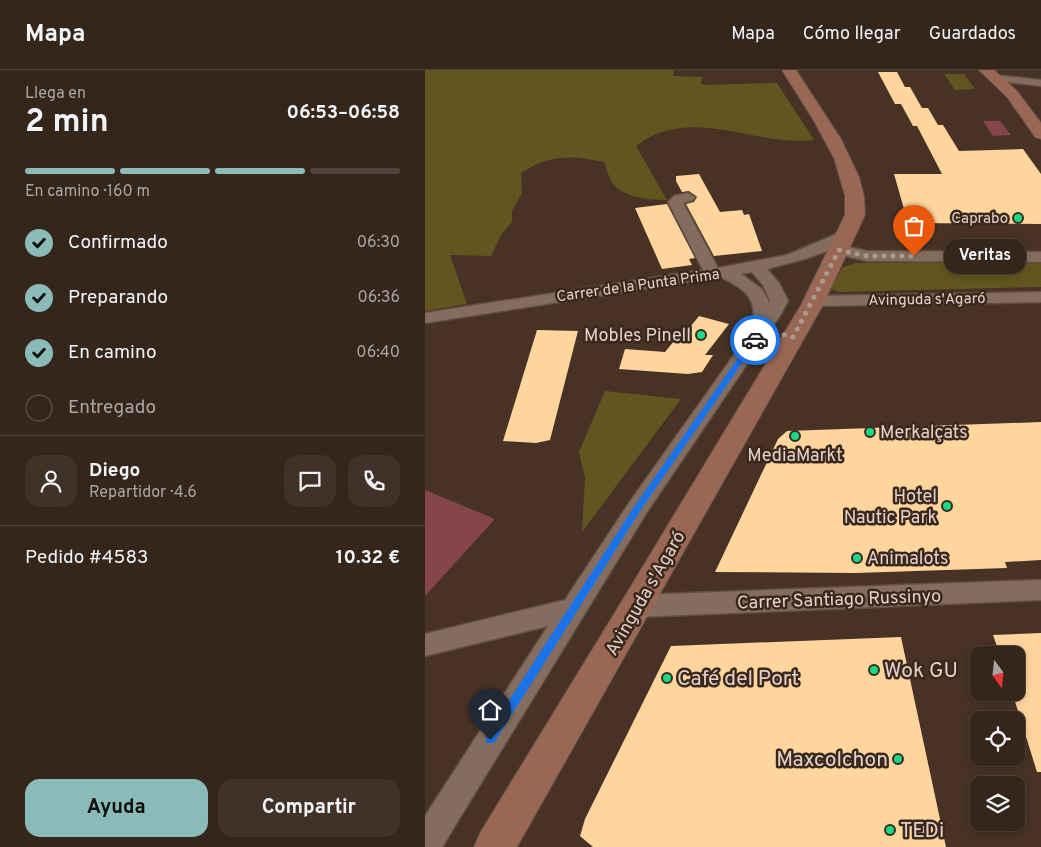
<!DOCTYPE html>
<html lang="es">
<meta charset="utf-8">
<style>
body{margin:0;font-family:Overpass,sans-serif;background:#403229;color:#f1f3f6;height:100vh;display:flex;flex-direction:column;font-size:19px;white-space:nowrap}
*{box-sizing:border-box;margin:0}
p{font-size:16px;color:#aaa5a3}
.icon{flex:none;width:28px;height:28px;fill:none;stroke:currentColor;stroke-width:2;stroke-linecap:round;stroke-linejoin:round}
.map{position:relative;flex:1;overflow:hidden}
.drawer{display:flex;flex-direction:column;background:#35261c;width:425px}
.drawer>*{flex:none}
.needle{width:32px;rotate:165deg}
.buttons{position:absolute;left:545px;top:576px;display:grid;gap:10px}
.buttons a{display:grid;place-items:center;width:55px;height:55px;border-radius:10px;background:#35261c;box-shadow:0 2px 8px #0003,0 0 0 1px #4f433b;font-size:25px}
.pin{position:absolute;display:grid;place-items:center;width:42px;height:42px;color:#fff;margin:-51px -21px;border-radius:50% 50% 50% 0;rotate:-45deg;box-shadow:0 0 5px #0007}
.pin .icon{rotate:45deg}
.courier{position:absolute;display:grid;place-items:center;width:50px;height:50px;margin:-25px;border:4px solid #1a73e8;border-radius:50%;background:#fff;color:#222;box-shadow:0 1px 6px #0007}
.bubble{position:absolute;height:35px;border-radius:15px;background:#35261c;box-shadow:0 2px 8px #0003,0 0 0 1px #4f433b;font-size:16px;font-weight:700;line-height:35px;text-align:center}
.head em{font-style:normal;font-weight:700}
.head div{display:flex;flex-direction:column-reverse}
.head{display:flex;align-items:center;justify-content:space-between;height:85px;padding:0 25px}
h1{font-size:32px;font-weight:700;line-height:38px}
.bar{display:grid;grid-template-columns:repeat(4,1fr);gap:8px 5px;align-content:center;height:60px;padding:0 25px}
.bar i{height:6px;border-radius:4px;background:#4f433b}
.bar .active{background:#8bbbb9}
.bar p{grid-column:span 4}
.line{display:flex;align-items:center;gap:12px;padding:0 25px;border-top:1px solid #4f433b}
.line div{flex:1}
.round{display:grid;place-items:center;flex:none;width:52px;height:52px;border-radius:15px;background:#403229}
ol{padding:0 25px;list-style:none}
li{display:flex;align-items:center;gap:15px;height:55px}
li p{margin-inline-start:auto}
li .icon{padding:5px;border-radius:50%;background:#8bbbb9;color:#111;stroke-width:4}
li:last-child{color:#aaa5a3}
li i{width:28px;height:28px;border:2px solid #4f433b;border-radius:50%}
.action{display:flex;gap:10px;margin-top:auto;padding:10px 25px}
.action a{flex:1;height:58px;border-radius:15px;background:#8bbbb9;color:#111;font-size:20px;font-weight:700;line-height:58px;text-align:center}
.action a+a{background:#403229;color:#f1f3f6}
header{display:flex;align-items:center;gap:30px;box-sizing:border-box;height:70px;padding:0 25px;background:#35261c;border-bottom:1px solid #4f433b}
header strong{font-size:24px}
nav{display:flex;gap:28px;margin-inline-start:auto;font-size:18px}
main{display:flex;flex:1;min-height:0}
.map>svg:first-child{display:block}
.green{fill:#62551f}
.water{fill:#84454d}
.building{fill:#fed59d}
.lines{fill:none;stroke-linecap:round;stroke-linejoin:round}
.minor-casing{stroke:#5f4e42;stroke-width:3}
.secondary-casing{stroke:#5f4e42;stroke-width:2}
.minor{fill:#846d5e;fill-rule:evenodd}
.secondary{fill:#9a6755;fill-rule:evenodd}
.route{fill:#1a73e8}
.done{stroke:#aa9b91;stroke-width:5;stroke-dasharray:0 9}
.poi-dot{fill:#18d989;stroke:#3c281b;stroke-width:2}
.labels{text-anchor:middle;stroke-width:5;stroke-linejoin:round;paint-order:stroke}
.far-poi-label{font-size:15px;fill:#e0d3cb;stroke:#3c281b;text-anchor:end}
.far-street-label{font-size:15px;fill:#e0d3cb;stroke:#3c281b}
.poi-label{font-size:18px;fill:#e0d3cb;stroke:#3c281b;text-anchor:end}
.street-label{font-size:18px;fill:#e0d3cb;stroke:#3c281b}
.near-poi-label{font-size:21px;fill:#e0d3cb;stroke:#3c281b;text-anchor:start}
</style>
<header>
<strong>Mapa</strong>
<nav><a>Mapa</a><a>Cómo llegar</a><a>Guardados</a></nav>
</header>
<main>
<section class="drawer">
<div class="head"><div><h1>2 min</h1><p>Llega en</p></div><em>06:53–06:58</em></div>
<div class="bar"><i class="active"></i><i class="active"></i><i class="active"></i><i></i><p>En camino · 160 m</p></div>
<ol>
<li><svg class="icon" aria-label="check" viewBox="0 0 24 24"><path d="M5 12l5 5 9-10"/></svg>Confirmado<p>06:30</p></li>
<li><svg class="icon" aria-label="check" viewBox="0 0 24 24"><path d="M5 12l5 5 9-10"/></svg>Preparando<p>06:36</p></li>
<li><svg class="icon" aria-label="check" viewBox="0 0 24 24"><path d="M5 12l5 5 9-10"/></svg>En camino<p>06:40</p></li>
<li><i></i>Entregado</li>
</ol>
<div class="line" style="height:90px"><a class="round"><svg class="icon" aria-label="person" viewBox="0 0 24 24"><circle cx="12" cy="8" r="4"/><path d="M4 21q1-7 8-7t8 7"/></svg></a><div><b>Diego</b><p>Repartidor · 4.6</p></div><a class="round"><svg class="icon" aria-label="chat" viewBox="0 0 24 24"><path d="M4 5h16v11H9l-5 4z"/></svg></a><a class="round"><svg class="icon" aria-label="phone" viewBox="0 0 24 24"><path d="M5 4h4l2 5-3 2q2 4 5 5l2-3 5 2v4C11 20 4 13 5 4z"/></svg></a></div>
<div class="line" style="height:65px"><div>Pedido #4583</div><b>10.32 €</b></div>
<div class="action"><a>Ayuda</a><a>Compartir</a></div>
</section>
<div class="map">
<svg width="616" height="777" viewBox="0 0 616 777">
<rect width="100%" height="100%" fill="#473225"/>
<g class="green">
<path d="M 0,0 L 249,0 L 248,6 L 277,7 L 276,14 L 280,15 L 352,13 L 389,70 C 328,77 266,34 211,76 L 242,130 C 225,130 201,128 189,115 C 184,109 182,99 179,92 C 147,85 124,84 96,103 L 97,123 L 87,141 L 87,152 L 76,165 L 66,186 L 25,185 L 42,234 L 0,241 Z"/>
<path d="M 519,4 L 539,4 L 550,19 L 530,20 Z"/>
<path d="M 430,193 L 616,193 L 616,217 L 415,222 L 405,219 L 418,197 Z"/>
<path d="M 180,321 L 256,329 L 157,462 L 160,408 L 154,382 Z"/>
</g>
<g class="water">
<path d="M 558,51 L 575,51 L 586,65 L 568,66 Z"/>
<path d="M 0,420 L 70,449 L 0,526 Z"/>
</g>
<g class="building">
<path d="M 453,2 L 472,2 L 480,17 L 485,17 L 497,38 L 503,38 L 513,55 L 518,55 L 534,81 L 598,79 L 616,104 L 616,154 L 483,153 L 469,104 L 517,104 L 492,56 L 488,56 L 476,34 L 470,34 Z"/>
<path d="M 274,104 L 295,142 L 317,140 L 319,145 L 324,144 L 337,181 L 289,186 L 261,134 L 269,132 L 272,127 L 264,121 L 257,122 L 251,111 L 251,106 Z"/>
<path d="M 242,134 L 270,188 L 264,189 L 267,195 L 237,199 L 210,138 Z"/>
<path d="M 274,246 L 304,254 L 280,285 L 288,285 L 277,302 L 263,304 L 194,299 L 200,279 L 240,282 L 258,260 L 262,261 Z"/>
<path d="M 112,260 L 153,261 L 125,370 L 111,373 L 78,371 Z"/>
<path d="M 616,352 L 616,490 L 580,492 L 582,498 L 431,503 L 290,502 L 353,369 L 362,361 Z"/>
<path d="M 616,563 L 616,702 L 612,702 L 587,622 L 591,622 L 591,585 L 575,585 L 568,565 Z"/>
<path d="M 476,567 L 521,777 L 168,777 L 155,766 L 160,749 L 246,576 Z"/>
</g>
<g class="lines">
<g class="minor-casing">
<g id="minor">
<path d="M 570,5 L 616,10 L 616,16 L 566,10 L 566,6 Z"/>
<path d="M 263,123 L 270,127 L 268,130 L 258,133 L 293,198 L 362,185 L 421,160 L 429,165 L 414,175 L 442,181 L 616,182 L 616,192 L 442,191 L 408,183 L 407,179 L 383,188 L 342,199 L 354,213 L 363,231 L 356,244 L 222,442 L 17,777 L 0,777 L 0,746 L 123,556 L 0,586 L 0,564 L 140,530 L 206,430 L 328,258 C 332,227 322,221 296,207 L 0,253 L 0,243 L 278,200 L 243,132 L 249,126 ZM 327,202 L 338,215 L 345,231 L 345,233 L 337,219 L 316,204 Z"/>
<path d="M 616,222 L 616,232 L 389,236 L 383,235 L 380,231 L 383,227 L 389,226 Z"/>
<path d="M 616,510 L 616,530 L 212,547 L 203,543 L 199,536 L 203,529 L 212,525 Z"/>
</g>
</g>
<g class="secondary-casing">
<g id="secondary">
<path d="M 357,0 L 371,0 L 416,69 L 434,107 L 439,126 L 440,145 L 398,235 L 92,777 L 49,777 L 55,763 L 200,526 L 376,235 L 420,145 L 420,126 L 409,88 L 389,51 Z"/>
<path d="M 554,0 L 569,0 L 592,21 L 616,53 L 616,69 L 610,67 L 582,27 Z"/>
</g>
</g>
<use href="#minor" class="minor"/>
<use href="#secondary" class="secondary"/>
</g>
<path class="route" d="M 327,268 L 333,270 L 217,438 L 69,673 L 61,673 L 61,666 L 211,434 Z"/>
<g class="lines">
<path class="done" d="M 330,270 L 337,259 L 368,267 L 414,180 L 442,186 L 489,186"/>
</g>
<g class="poi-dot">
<circle cx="593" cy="148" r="5"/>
<circle cx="276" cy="265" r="5"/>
<circle cx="445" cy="362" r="5"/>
<circle cx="370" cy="366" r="5"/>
<circle cx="522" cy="436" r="5"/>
<circle cx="432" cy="488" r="5"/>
<circle cx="449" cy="600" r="5"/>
<circle cx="242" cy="608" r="5"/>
<circle cx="473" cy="689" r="5"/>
<circle cx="465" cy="760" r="5"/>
</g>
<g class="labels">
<g class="far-poi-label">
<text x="583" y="153">Caprabo</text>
</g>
<g class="far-street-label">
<text transform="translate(213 215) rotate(-8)" y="5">Carrer de la Punta Prima</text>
<text transform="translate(502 229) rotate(-1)" y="5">Avinguda s'Agaró</text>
</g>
<g class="poi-label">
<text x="266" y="271">Mobles Pinell</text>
<text x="455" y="368" text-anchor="start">Merkalçats</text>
<text x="370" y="391" text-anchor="middle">MediaMarkt</text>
<text x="512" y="432">Hotel<tspan x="512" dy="21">Nautic Park</tspan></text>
<text x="442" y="494" text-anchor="start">Animalots</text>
</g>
<g class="street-label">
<text transform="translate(220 523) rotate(-60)" y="6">Avinguda s'Agaró</text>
<text transform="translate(414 529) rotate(-2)" y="6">Carrer Santiago Russinyo</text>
</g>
<g class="near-poi-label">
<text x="459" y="607">Wok GU</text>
<text x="252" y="615">Café del Port</text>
<text x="463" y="696" text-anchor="end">Maxcolchon</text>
<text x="475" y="767">TEDi</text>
</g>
</g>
</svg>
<div class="buttons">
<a><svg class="needle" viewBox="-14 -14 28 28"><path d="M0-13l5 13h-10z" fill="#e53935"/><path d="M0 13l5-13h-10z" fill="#aaa5a3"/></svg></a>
<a><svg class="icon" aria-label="locate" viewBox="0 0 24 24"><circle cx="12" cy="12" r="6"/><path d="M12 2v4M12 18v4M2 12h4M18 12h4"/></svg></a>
<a><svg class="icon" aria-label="layers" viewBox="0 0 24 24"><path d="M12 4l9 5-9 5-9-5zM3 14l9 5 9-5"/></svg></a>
</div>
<div class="pin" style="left:489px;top:186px;background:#ea580c"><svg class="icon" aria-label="bag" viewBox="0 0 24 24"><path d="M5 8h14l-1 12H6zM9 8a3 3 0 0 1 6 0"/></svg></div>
<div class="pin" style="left:65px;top:670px;background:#1f2937"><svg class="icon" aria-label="home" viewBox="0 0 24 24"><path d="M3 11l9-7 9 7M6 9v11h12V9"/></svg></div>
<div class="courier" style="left:330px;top:270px"><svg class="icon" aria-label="car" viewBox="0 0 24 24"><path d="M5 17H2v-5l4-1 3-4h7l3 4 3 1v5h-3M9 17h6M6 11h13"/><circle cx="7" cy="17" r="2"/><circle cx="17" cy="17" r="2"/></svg></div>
<div class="bubble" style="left:519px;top:169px;width:82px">Veritas</div>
</div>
</main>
